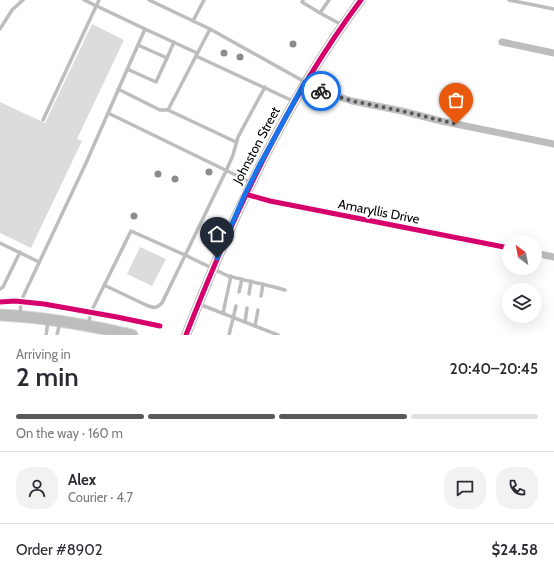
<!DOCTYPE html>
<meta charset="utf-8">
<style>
body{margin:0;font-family:Cabin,sans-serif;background:#f2f2f3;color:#2b2b33;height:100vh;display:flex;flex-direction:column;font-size:15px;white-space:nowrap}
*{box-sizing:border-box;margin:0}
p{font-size:13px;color:#7c7c81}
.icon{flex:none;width:22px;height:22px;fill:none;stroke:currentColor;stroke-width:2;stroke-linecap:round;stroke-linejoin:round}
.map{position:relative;height:335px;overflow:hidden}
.drawer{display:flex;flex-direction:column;background:#fff;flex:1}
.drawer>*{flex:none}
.needle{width:26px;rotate:328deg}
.tools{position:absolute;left:502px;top:235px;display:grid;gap:8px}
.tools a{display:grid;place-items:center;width:40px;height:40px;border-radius:50%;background:#fff;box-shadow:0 4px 16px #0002;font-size:20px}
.pin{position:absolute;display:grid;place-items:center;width:34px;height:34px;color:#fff;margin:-41px -17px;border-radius:50% 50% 50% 0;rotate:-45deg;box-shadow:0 0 4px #0007}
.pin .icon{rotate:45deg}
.courier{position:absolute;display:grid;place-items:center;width:40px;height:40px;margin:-20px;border:3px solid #1a73e8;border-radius:50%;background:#fff;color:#222;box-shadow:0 1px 5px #0007}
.summary em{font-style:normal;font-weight:600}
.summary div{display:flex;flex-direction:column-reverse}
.summary{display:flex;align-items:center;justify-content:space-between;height:68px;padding:0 16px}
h1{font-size:26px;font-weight:600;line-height:30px}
.bar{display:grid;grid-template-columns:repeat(4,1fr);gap:6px 4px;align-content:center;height:48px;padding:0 16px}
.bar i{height:5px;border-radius:3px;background:#e1e1e2}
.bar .on{background:#595959}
.bar p{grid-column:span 4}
.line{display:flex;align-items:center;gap:10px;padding:0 16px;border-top:1px solid #e1e1e2}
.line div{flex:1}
.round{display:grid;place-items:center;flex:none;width:42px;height:42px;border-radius:16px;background:#f2f2f3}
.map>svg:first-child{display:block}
.building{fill:#dcdcdc}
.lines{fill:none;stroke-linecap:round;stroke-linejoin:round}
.primary-casing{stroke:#dbdbdb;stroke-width:13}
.service{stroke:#bdbdbd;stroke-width:3.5}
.minor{stroke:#bdbdbd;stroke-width:7}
.secondary{stroke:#c0c0c0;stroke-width:10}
.primary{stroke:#bdbdbd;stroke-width:11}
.cycleway-casing{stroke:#fff;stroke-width:8}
.cycleway{stroke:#d6006c;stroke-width:5}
.tree{fill:#8c8c8c}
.done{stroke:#595959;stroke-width:4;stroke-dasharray:0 7.2}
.route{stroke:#1a73e8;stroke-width:5}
.labels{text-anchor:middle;stroke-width:3.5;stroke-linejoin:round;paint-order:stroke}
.street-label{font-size:13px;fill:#000;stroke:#fff}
</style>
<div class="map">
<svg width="554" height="335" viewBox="0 0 554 335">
<rect width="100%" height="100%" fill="#fff"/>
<g class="building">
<path d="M 92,24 L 124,40 L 77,139 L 82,141 L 31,248 L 0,233 L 0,102 L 45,123 Z"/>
<path d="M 140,247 L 166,259 L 152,286 L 127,274 Z"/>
</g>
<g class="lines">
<g class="primary-casing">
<path id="primary" d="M 0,315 C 45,317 88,325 132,335"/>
</g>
<g class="service">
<path d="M 84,0 L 145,29 L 197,53"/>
<path d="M 149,0 L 210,29"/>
<path d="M 303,0 L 302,2 L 320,13 L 329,0"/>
<path d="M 509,0 L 554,9"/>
<path d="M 320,13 L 342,25"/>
<path d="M 193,21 L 204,0"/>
<path d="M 0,29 L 12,10 L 23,0"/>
<path d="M 196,56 L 293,101"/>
<path d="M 167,58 L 174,42"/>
<path d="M 127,69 L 156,82 L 167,58 L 138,45"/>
<path d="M 118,89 L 160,110 L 168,110"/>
<path d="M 108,113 L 250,182"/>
<path d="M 43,120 L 99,0"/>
<path d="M 236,142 L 168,110 L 210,29 L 305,82"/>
<path d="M 0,243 L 39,262"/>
<path d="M 104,285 L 146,305 C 154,308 156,309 162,303 L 226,171 L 233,155 L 238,137 L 265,87"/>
<path d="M 0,289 L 3,287 L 20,252"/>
<path d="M 239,292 L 242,279"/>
<path d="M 249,294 L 251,281"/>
<path d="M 261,296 L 263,284"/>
<path d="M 199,304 L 278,335"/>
<path d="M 223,313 L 231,276"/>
<path d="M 20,315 L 21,301 L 86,163 L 145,29"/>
<path d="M 245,322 L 247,308"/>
<path d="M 88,324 L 93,308 L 131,231 L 185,255 L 228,276 L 274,287 L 285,290"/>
<path d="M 255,326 L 258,310"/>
<path d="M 46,335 L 48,322"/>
<path d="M 57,335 L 60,322"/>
<path d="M 229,335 L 236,306"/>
</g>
<g class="minor">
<path d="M 502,42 L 554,53"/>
<path d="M 305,82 L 321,91 L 352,101 L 402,111 L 441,121 L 554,144"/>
<path d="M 245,194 L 270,201 L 509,248"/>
<path d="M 535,253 L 554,257"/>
</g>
<path class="secondary" d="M 186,335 C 233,216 284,103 361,0"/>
<use href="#primary" class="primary"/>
<g class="cycleway-casing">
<g id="cycleway">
<path d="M 245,194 L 270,201 L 509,248"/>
<path d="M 0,302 L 15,301 L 44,304 L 117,317 L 160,326"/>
<path d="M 186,335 C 233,216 284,103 361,0"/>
</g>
</g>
<use href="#cycleway" class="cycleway"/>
</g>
<g class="tree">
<circle cx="293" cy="44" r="3.5"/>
<circle cx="224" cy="53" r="3.5"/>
<circle cx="240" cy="57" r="3.5"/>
<circle cx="209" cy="172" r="3.5"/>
<circle cx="158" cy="174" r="3.5"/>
<circle cx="175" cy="179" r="3.5"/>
<circle cx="134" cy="216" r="3.5"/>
</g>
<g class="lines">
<path class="done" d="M 321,91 L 352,101 L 402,111 L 456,124"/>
<path class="route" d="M 217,258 L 245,194 L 259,166 L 305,82 L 321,91"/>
</g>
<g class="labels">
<g class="street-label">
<text transform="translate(256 145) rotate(-62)" y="5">Johnston Street</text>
<text transform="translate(379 211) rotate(11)" y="5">Amaryllis Drive</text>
</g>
</g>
</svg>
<div class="tools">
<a><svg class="needle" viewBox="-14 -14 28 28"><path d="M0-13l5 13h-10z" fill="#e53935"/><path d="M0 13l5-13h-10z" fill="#7c7c81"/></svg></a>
<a><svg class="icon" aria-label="layers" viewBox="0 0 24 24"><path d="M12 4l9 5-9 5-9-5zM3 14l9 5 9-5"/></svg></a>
</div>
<div class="pin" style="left:456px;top:124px;background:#ea580c"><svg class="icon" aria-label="bag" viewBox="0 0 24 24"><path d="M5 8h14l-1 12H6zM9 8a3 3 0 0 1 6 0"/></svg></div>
<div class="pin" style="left:217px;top:258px;background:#1f2937"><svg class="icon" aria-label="home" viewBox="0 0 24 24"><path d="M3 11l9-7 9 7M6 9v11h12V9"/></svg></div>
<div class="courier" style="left:321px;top:91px"><svg class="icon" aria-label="bike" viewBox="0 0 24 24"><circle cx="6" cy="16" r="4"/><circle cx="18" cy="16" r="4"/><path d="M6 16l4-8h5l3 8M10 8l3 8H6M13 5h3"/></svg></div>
</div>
<section class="drawer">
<div class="summary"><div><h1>2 min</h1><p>Arriving in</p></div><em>20:40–20:45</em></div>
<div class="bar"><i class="on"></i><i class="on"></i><i class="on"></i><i></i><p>On the way · 160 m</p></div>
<div class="line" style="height:72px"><a class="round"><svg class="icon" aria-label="person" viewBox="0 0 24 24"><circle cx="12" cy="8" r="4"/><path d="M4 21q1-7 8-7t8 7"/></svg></a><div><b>Alex</b><p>Courier · 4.7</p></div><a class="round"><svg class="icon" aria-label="chat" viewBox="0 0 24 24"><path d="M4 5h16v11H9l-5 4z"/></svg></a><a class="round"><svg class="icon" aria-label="phone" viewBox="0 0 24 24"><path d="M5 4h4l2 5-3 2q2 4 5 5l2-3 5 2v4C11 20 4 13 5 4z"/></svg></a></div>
<div class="line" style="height:52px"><div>Order #8902</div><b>$24.58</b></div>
</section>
